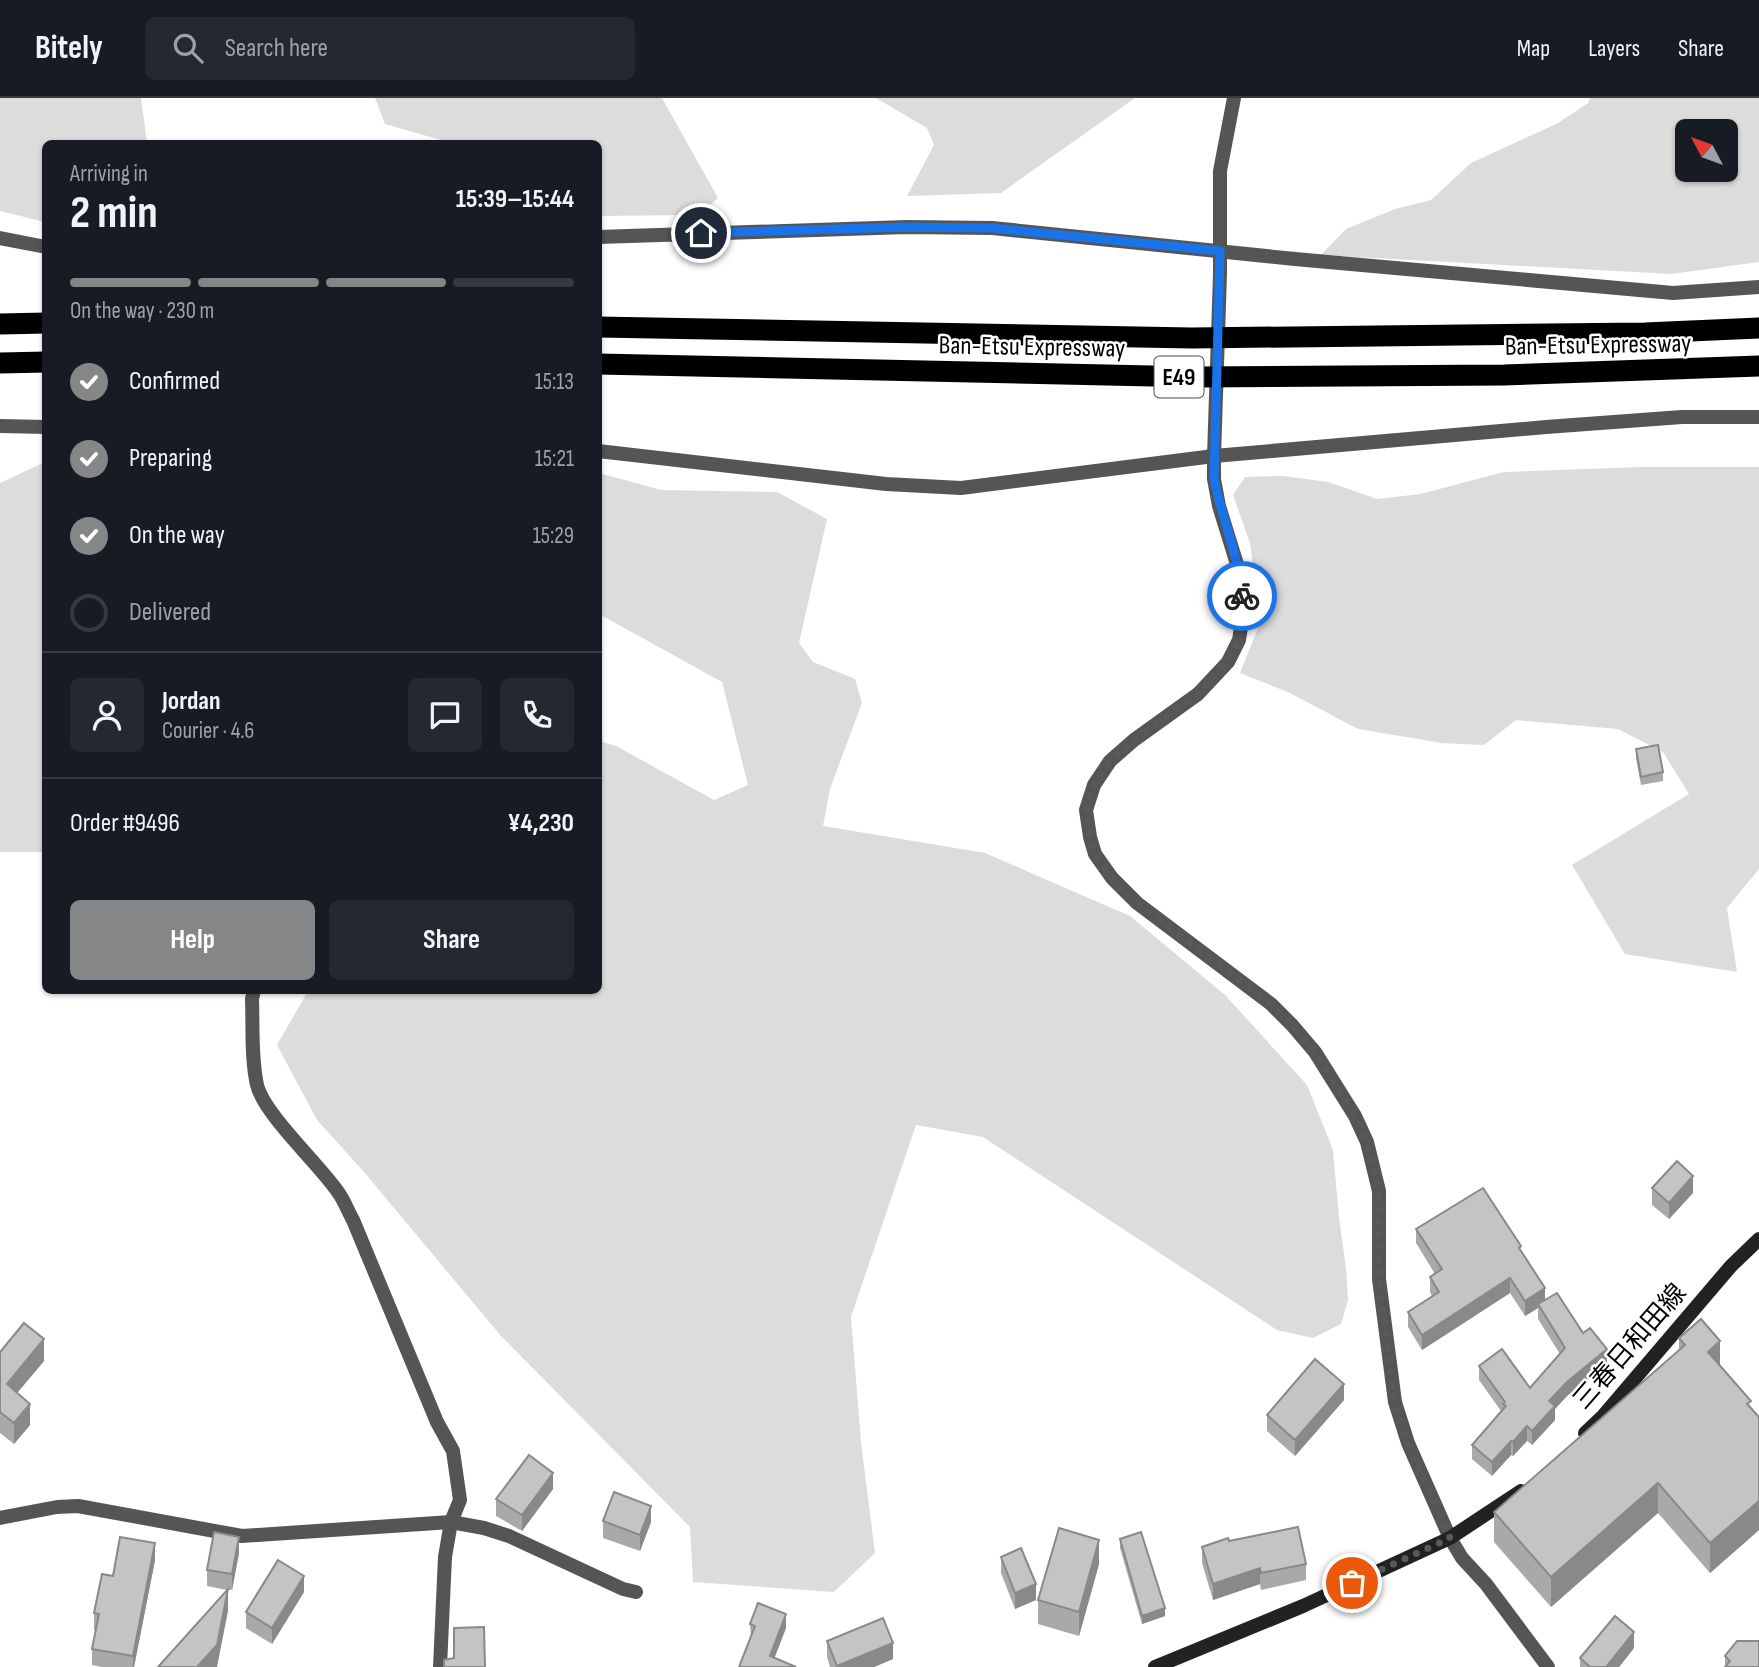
<!DOCTYPE html>
<meta charset="utf-8">
<style>
body{margin:0;font-family:"Sofia Sans Condensed","Noto Sans JP",sans-serif;background:#242831;color:#f1f3f6;height:100vh;display:flex;flex-direction:column;font-size:26px;white-space:nowrap}
*{box-sizing:border-box;margin:0}
p{font-size:23px;color:#9ea1a6}
.icon{flex:none;width:38px;height:38px;fill:none;stroke:currentColor;stroke-width:2;stroke-linecap:round;stroke-linejoin:round}
.map{position:relative;flex:1;overflow:hidden}
.details{position:absolute;left:42px;top:42px;width:560px;height:854px;display:flex;flex-direction:column;background:#171b24;border-radius:10px;box-shadow:0 2px 5px #0004}
.details>*{flex:none}
.needle{width:46px;rotate:311deg}
.controls{position:absolute;left:1675px;top:21px;display:grid;gap:14px}
.controls a{display:grid;place-items:center;width:63px;height:63px;border-radius:10px;background:#171b24;box-shadow:0 2px 5px #0004;font-size:35px}
.pin{position:absolute;display:grid;place-items:center;width:60px;height:60px;color:#fff;margin:-30px;border:4px solid #fff;border-radius:50%;box-shadow:0 2px 7px #0007}
.courier{position:absolute;display:grid;place-items:center;width:70px;height:70px;margin:-35px;border:5px solid #1a73e8;border-radius:50%;background:#fff;color:#222;box-shadow:0 2px 9px #0007}
.headline em{font-style:normal;font-weight:700}
.headline div{display:flex;flex-direction:column-reverse}
.headline{display:flex;align-items:center;justify-content:space-between;height:119px;padding:0 28px}
h1{font-size:46px;font-weight:700;line-height:52px}
.bar{display:grid;grid-template-columns:repeat(4,1fr);gap:10px 7px;align-content:center;height:84px;padding:0 28px}
.bar i{height:9px;border-radius:5px;background:#363941}
.bar .on{background:#858687}
.bar p{grid-column:span 4}
.line{display:flex;align-items:center;gap:18px;padding:0 28px;border-top:2px solid #363941}
.line div{flex:1}
.round{display:grid;place-items:center;flex:none;width:74px;height:74px;border-radius:10px;background:#242831}
ol{padding:0 28px;list-style:none}
li{display:flex;align-items:center;gap:21px;height:77px}
li p{margin-inline-start:auto}
li .icon{padding:7px;border-radius:50%;background:#858687;color:#fff;stroke-width:4}
li:last-child{color:#9ea1a6}
li i{width:38px;height:38px;border:4px solid #363941;border-radius:50%}
.action{display:flex;gap:14px;margin-top:auto;padding:14px 28px}
.action a{flex:1;height:80px;border-radius:10px;background:#858687;color:#fff;font-size:28px;font-weight:700;line-height:80px;text-align:center}
.action a+a{background:#242831;color:#f1f3f6}
header{display:flex;align-items:center;gap:42px;box-sizing:border-box;height:98px;padding:0 35px;background:#171b24;border-bottom:2px solid #363941}
header strong{font-size:33px}
nav{display:flex;gap:38px;margin-inline-start:auto;font-size:24px}
.search{width:490px;height:63px;background:#242831;display:flex;align-items:center;gap:18px;box-sizing:border-box;padding:0 24px;border-radius:10px;color:#9ea1a6;font-size:26px}
.map>svg:first-child{display:block}
.green{fill:#dcdcdc;fill-rule:evenodd}
.lines{fill:none;stroke-linecap:round;stroke-linejoin:round}
.minor{stroke:#555;stroke-width:14}
.secondary{stroke:#222;stroke-width:14}
.motorway{stroke:#000;stroke-width:21}
.wall{fill:#a9a9a9}
.shaded-wall{fill:#898989}
.building{fill:#c4c4c4;stroke:#898989;stroke-width:2}
.done{stroke:#595959;stroke-width:7;stroke-dasharray:0 12.6}
.route{stroke:#1a73e8;stroke-width:9}
.labels{text-anchor:middle;stroke-width:5;stroke-linejoin:round;paint-order:stroke}
.shield{fill:#fff;stroke:#4c4c4c;stroke-width:2}
.shield-label{font-size:24px;font-weight:bold;fill:#000}
.street-label{font-size:26px;fill:#000;stroke:#fff}
</style>
<header>
<strong>Bitely</strong>
<div class="search"><svg class="icon" aria-label="search" viewBox="0 0 24 24"><circle cx="10" cy="10" r="6"/><path d="M15 15l6 6"/></svg>Search here</div>
<nav><a>Map</a><a>Layers</a><a>Share</a></nav>
</header>
<div class="map">
<svg width="1759" height="1569" viewBox="0 0 1759 1569">
<rect width="100%" height="100%" fill="#fff"/>
<g class="green">
<path d="M 0,0 L 141,0 L 147,45 L 46,46 L 45,124 L 0,113 Z"/>
<path d="M 375,0 L 662,0 L 718,100 L 704,112 L 683,117 L 599,118 L 598,46 L 451,45 L 385,26 Z"/>
<path d="M 876,0 L 1135,0 L 1001,95 L 907,98 L 934,47 L 927,30 Z"/>
<path d="M 1590,0 L 1759,0 L 1759,164 L 1671,176 L 1321,157 L 1346,131 L 1395,111 L 1431,102 L 1471,65 L 1558,25 L 1588,5 ZM 1687,33 L 1726,33 L 1726,72 L 1687,72 Z"/>
<path d="M 45,364 L 45,754 L 0,754 L 0,385 Z"/>
<path d="M 1640,369 L 1759,369 L 1759,771 L 1727,810 L 1737,874 L 1625,856 L 1572,767 L 1689,696 L 1663,654 L 1618,631 L 1516,622 L 1484,647 L 1442,645 L 1358,631 L 1290,595 L 1240,575 L 1260,525 L 1250,445 L 1233,397 L 1245,379 L 1283,378 L 1328,384 L 1377,401 L 1420,396 L 1504,374 Z"/>
<path d="M 599,375 L 661,392 L 777,394 L 827,421 L 799,545 L 813,564 L 855,581 L 862,605 L 830,691 L 823,728 L 985,755 L 1130,818 L 1225,897 L 1307,987 L 1333,1052 L 1339,1120 L 1346,1170 L 1348,1202 L 1341,1226 L 1313,1240 L 1277,1232 L 983,1039 L 916,1027 L 851,1219 L 861,1344 L 875,1455 L 834,1494 L 693,1484 L 690,1429 L 501,1238 L 364,1074 L 317,1022 L 277,947 L 308,893 L 598,892 L 599,643 L 616,648 L 714,702 L 748,687 L 722,584 L 599,516 Z"/>
</g>
<g class="lines">
<g class="minor">
<path d="M 1234,0 L 1220,73 L 1220,176 L 1214,358 L 1214,381 L 1219,408 L 1240,476 L 1244,511 L 1239,542 L 1228,564 L 1198,596 L 1134,642 L 1110,663 L 1094,687 L 1086,712 L 1090,739 L 1095,756 L 1112,780 L 1137,805 L 1271,906 L 1292,927 L 1315,954 L 1355,1018 L 1367,1044 L 1379,1093 L 1379,1181 L 1395,1304 L 1408,1345 L 1450,1440 L 1462,1460 L 1486,1486 L 1548,1569"/>
<path d="M 598,139 L 907,129 L 992,130 L 1295,161 L 1673,195 L 1759,189"/>
<path d="M 0,140 L 46,149"/>
<path d="M 0,328 L 46,329"/>
<path d="M 598,353 L 886,386 L 961,390 L 1214,358 L 1546,329 L 1682,319 L 1759,319"/>
<path d="M 254,892 L 252,901 C 253,928 251,960 257,987 C 264,1016 319,1066 338,1094 C 344,1102 348,1113 353,1122 L 437,1324 L 453,1353 L 460,1402 L 451,1424 L 445,1459 L 440,1569"/>
<path d="M 0,1420 L 57,1409 L 78,1408 L 242,1438 L 451,1424 L 484,1430 L 509,1438 L 623,1491 L 636,1494"/>
</g>
<g class="secondary">
<path d="M 1585,1335 L 1603,1318 L 1731,1168 L 1759,1141"/>
<path d="M 1155,1569 L 1303,1508 L 1450,1440 L 1521,1393"/>
</g>
<g class="motorway">
<path d="M 0,226 L 46,225"/>
<path d="M 598,229 L 1192,240 L 1645,235 L 1759,230"/>
<path d="M 0,265 L 46,264"/>
<path d="M 598,266 L 1197,279 L 1504,277 L 1759,268"/>
</g>
</g>
<g class="wall">
<path d="M 1636,651 L 1663,674 L 1663,683 L 1641,687 L 1636,660 Z"/>
<path d="M 1652,1090 L 1693,1095 L 1669,1121 L 1652,1107 Z"/>
<path d="M 1416,1131 L 1521,1153 L 1545,1202 L 1583,1235 L 1607,1265 L 1567,1298 L 1555,1311 L 1555,1322 L 1532,1347 L 1527,1343 L 1513,1358 L 1511,1357 L 1492,1378 L 1472,1361 L 1472,1347 L 1501,1313 L 1479,1282 L 1479,1268 L 1530,1290 L 1560,1256 L 1538,1221 L 1538,1210 L 1525,1218 L 1510,1195 L 1422,1252 L 1408,1229 L 1408,1214 L 1432,1198 L 1430,1194 L 1430,1179 L 1435,1176 L 1416,1145 Z"/>
<path d="M 1679,1240 L 1720,1269 L 1759,1319 L 1759,1432 L 1710,1475 L 1658,1415 L 1551,1509 L 1494,1444 L 1494,1414 L 1679,1252 Z"/>
<path d="M 0,1254 L 44,1263 L 17,1295 L 30,1327 L 14,1346 L 0,1335 Z"/>
<path d="M 1344,1302 L 1295,1358 L 1267,1333 L 1267,1317 Z"/>
<path d="M 553,1391 L 522,1433 L 496,1418 L 496,1401 Z"/>
<path d="M 603,1423 L 651,1424 L 640,1453 L 603,1440 Z"/>
<path d="M 1120,1441 L 1165,1518 L 1142,1526 L 1120,1450 Z"/>
<path d="M 1229,1443 L 1306,1466 L 1306,1482 L 1261,1492 L 1260,1486 L 1213,1502 L 1202,1465 L 1202,1449 Z"/>
<path d="M 239,1455 L 232,1492 L 228,1492 L 228,1513 L 227,1492 L 207,1488 L 207,1472 Z"/>
<path d="M 1001,1459 L 1036,1502 L 1015,1511 L 1001,1475 Z"/>
<path d="M 155,1462 L 134,1569 L 102,1569 L 92,1567 L 92,1551 L 96,1532 L 94,1532 L 94,1515 L 113,1478 Z"/>
<path d="M 1099,1466 L 1079,1538 L 1038,1526 L 1038,1502 Z"/>
<path d="M 304,1494 L 272,1546 L 246,1530 L 246,1514 Z"/>
<path d="M 750,1526 L 786,1530 L 774,1560 L 739,1569 L 751,1540 Z"/>
<path d="M 827,1543 L 893,1561 L 874,1569 L 830,1569 L 827,1559 Z"/>
<path d="M 1759,1543 L 1725,1568 L 1725,1558 Z"/>
<path d="M 1634,1550 L 1619,1569 L 1580,1569 L 1580,1560 Z"/>
</g>
<g class="shaded-wall">
<path d="M 1693,1078 L 1693,1095 L 1669,1121 L 1669,1105 Z"/>
<path d="M 1510,1180 L 1510,1195 L 1422,1252 L 1422,1237 Z"/>
<path d="M 1545,1190 L 1545,1205 L 1538,1206 L 1538,1210 L 1525,1218 L 1525,1203 Z"/>
<path d="M 44,1241 L 44,1263 L 7,1307 L 7,1286 Z"/>
<path d="M 1720,1243 L 1720,1273 L 1708,1254 Z"/>
<path d="M 1607,1251 L 1607,1265 L 1567,1298 L 1555,1311 L 1555,1322 L 1532,1347 L 1532,1333 L 1549,1303 L 1567,1284 Z"/>
<path d="M 1344,1286 L 1344,1302 L 1295,1358 L 1295,1342 Z"/>
<path d="M 30,1306 L 30,1327 L 14,1346 L 14,1325 Z"/>
<path d="M 1527,1328 L 1527,1343 L 1513,1358 L 1513,1344 Z"/>
<path d="M 1511,1343 L 1511,1357 L 1492,1378 L 1492,1364 Z"/>
<path d="M 553,1375 L 553,1391 L 522,1433 L 522,1417 Z"/>
<path d="M 1658,1385 L 1658,1415 L 1551,1509 L 1551,1479 Z"/>
<path d="M 1759,1403 L 1759,1432 L 1710,1475 L 1710,1445 Z"/>
<path d="M 651,1408 L 651,1424 L 640,1453 L 640,1437 Z"/>
<path d="M 239,1439 L 239,1455 L 232,1492 L 232,1476 Z"/>
<path d="M 1099,1442 L 1099,1466 L 1079,1538 L 1079,1514 Z"/>
<path d="M 155,1445 L 155,1462 L 134,1569 L 133,1569 L 133,1558 Z"/>
<path d="M 1260,1470 L 1260,1486 L 1213,1502 L 1213,1486 Z"/>
<path d="M 304,1478 L 304,1494 L 272,1546 L 272,1530 Z"/>
<path d="M 1036,1486 L 1036,1502 L 1015,1511 L 1015,1495 Z"/>
<path d="M 228,1491 L 228,1513 L 217,1569 L 197,1569 Z"/>
<path d="M 1165,1510 L 1165,1518 L 1142,1526 L 1142,1518 Z"/>
<path d="M 786,1516 L 786,1530 L 771,1569 L 770,1558 Z"/>
<path d="M 1634,1534 L 1634,1550 L 1619,1569 L 1606,1569 Z"/>
<path d="M 893,1545 L 893,1561 L 874,1569 L 837,1569 L 837,1568 Z"/>
</g>
<g class="building">
<path d="M 1658,647 L 1663,674 L 1641,679 L 1636,651 Z"/>
<path d="M 1677,1063 L 1693,1078 L 1669,1105 L 1652,1090 Z"/>
<path d="M 1483,1090 L 1521,1148 L 1519,1150 L 1545,1190 L 1525,1203 L 1510,1180 L 1422,1237 L 1408,1214 L 1439,1194 L 1430,1179 L 1442,1171 L 1416,1131 Z"/>
<path d="M 1557,1195 L 1583,1235 L 1590,1230 L 1607,1251 L 1567,1284 L 1549,1303 L 1555,1308 L 1532,1333 L 1527,1328 L 1513,1344 L 1511,1343 L 1492,1364 L 1472,1347 L 1506,1308 L 1503,1306 L 1505,1304 L 1479,1268 L 1502,1251 L 1530,1290 L 1565,1250 L 1538,1206 Z"/>
<path d="M 1701,1221 L 1720,1243 L 1708,1254 L 1751,1303 L 1747,1306 L 1759,1319 L 1759,1403 L 1710,1445 L 1658,1385 L 1551,1479 L 1494,1414 L 1685,1247 L 1679,1240 Z"/>
<path d="M 24,1225 L 44,1241 L 7,1286 L 30,1306 L 14,1325 L 0,1314 L 0,1254 Z"/>
<path d="M 1315,1261 L 1344,1286 L 1295,1342 L 1267,1317 Z"/>
<path d="M 529,1357 L 553,1375 L 522,1417 L 496,1401 Z"/>
<path d="M 614,1394 L 651,1408 L 640,1437 L 603,1423 Z"/>
<path d="M 1298,1429 L 1306,1466 L 1261,1475 L 1260,1470 L 1213,1486 L 1202,1449 L 1228,1440 L 1229,1443 Z"/>
<path d="M 1059,1430 L 1099,1442 L 1079,1514 L 1038,1502 Z"/>
<path d="M 214,1434 L 239,1439 L 232,1476 L 207,1472 Z"/>
<path d="M 1141,1434 L 1165,1510 L 1142,1518 L 1120,1441 Z"/>
<path d="M 120,1439 L 155,1445 L 133,1558 L 92,1551 L 99,1516 L 94,1515 L 102,1476 L 113,1478 Z"/>
<path d="M 1021,1450 L 1036,1486 L 1015,1495 L 1001,1459 Z"/>
<path d="M 278,1462 L 304,1478 L 272,1530 L 246,1514 Z"/>
<path d="M 228,1491 L 217,1547 L 197,1569 L 158,1569 Z"/>
<path d="M 758,1505 L 786,1516 L 770,1558 L 796,1569 L 739,1569 L 755,1528 L 750,1526 Z"/>
<path d="M 1615,1518 L 1634,1534 L 1606,1569 L 1590,1569 L 1580,1560 Z"/>
<path d="M 883,1520 L 893,1545 L 837,1568 L 827,1543 Z"/>
<path d="M 484,1529 L 485,1569 L 444,1569 L 444,1562 L 454,1560 L 454,1530 Z"/>
<path d="M 1737,1543 L 1759,1543 L 1759,1569 L 1725,1569 L 1730,1563 L 1725,1558 Z"/>
</g>
<g class="lines">
<path class="done" d="M 1242,498 L 1244,511 L 1239,542 L 1227,564 L 1198,596 L 1134,642 L 1110,663 L 1094,687 L 1086,712 L 1090,739 L 1095,756 L 1112,780 L 1137,805 L 1271,906 L 1292,927 L 1315,954 L 1355,1018 L 1367,1044 L 1379,1093 L 1379,1181 L 1395,1304 L 1408,1345 L 1450,1440 L 1352,1485"/>
<path class="route" d="M 701,135 L 907,129 L 992,130 L 1220,153 L 1214,381 C 1222,421 1239,458 1242,498"/>
</g>
<g class="labels">
<rect class="shield" x="1154.5" y="258.5" width="49" height="41" rx="5"/>
<g class="shield-label">
<text x="1179" y="287">E49</text>
</g>
<g class="street-label">
<text transform="translate(1598 246) rotate(-1)" y="9">Ban-Etsu Expressway</text>
<text transform="translate(1032 248) rotate(1)" y="9">Ban-Etsu Expressway</text>
<text transform="translate(1629 1248) rotate(-49)" y="9">三春日和田線</text>
</g>
</g>
</svg>
<div class="controls">
<a><svg class="needle" viewBox="-14 -14 28 28"><path d="M0-13l5 13h-10z" fill="#e53935"/><path d="M0 13l5-13h-10z" fill="#9ea1a6"/></svg></a>
</div>
<div class="pin" style="left:1352px;top:1485px;background:#ea580c"><svg class="icon" aria-label="bag" viewBox="0 0 24 24"><path d="M5 8h14l-1 12H6zM9 8a3 3 0 0 1 6 0"/></svg></div>
<div class="pin" style="left:701px;top:135px;background:#1f2937"><svg class="icon" aria-label="home" viewBox="0 0 24 24"><path d="M3 11l9-7 9 7M6 9v11h12V9"/></svg></div>
<div class="courier" style="left:1242px;top:498px"><svg class="icon" aria-label="bike" viewBox="0 0 24 24"><circle cx="6" cy="16" r="4"/><circle cx="18" cy="16" r="4"/><path d="M6 16l4-8h5l3 8M10 8l3 8H6M13 5h3"/></svg></div>
<section class="details">
<div class="headline"><div><h1>2 min</h1><p>Arriving in</p></div><em>15:39–15:44</em></div>
<div class="bar"><i class="on"></i><i class="on"></i><i class="on"></i><i></i><p>On the way · 230 m</p></div>
<ol>
<li><svg class="icon" aria-label="check" viewBox="0 0 24 24"><path d="M5 12l5 5 9-10"/></svg>Confirmed<p>15:13</p></li>
<li><svg class="icon" aria-label="check" viewBox="0 0 24 24"><path d="M5 12l5 5 9-10"/></svg>Preparing<p>15:21</p></li>
<li><svg class="icon" aria-label="check" viewBox="0 0 24 24"><path d="M5 12l5 5 9-10"/></svg>On the way<p>15:29</p></li>
<li><i></i>Delivered</li>
</ol>
<div class="line" style="height:126px"><a class="round"><svg class="icon" aria-label="person" viewBox="0 0 24 24"><circle cx="12" cy="8" r="4"/><path d="M4 21q1-7 8-7t8 7"/></svg></a><div><b>Jordan</b><p>Courier · 4.6</p></div><a class="round"><svg class="icon" aria-label="chat" viewBox="0 0 24 24"><path d="M4 5h16v11H9l-5 4z"/></svg></a><a class="round"><svg class="icon" aria-label="phone" viewBox="0 0 24 24"><path d="M5 4h4l2 5-3 2q2 4 5 5l2-3 5 2v4C11 20 4 13 5 4z"/></svg></a></div>
<div class="line" style="height:91px"><div>Order #9496</div><b>¥4,230</b></div>
<div class="action"><a>Help</a><a>Share</a></div>
</section>
</div>
